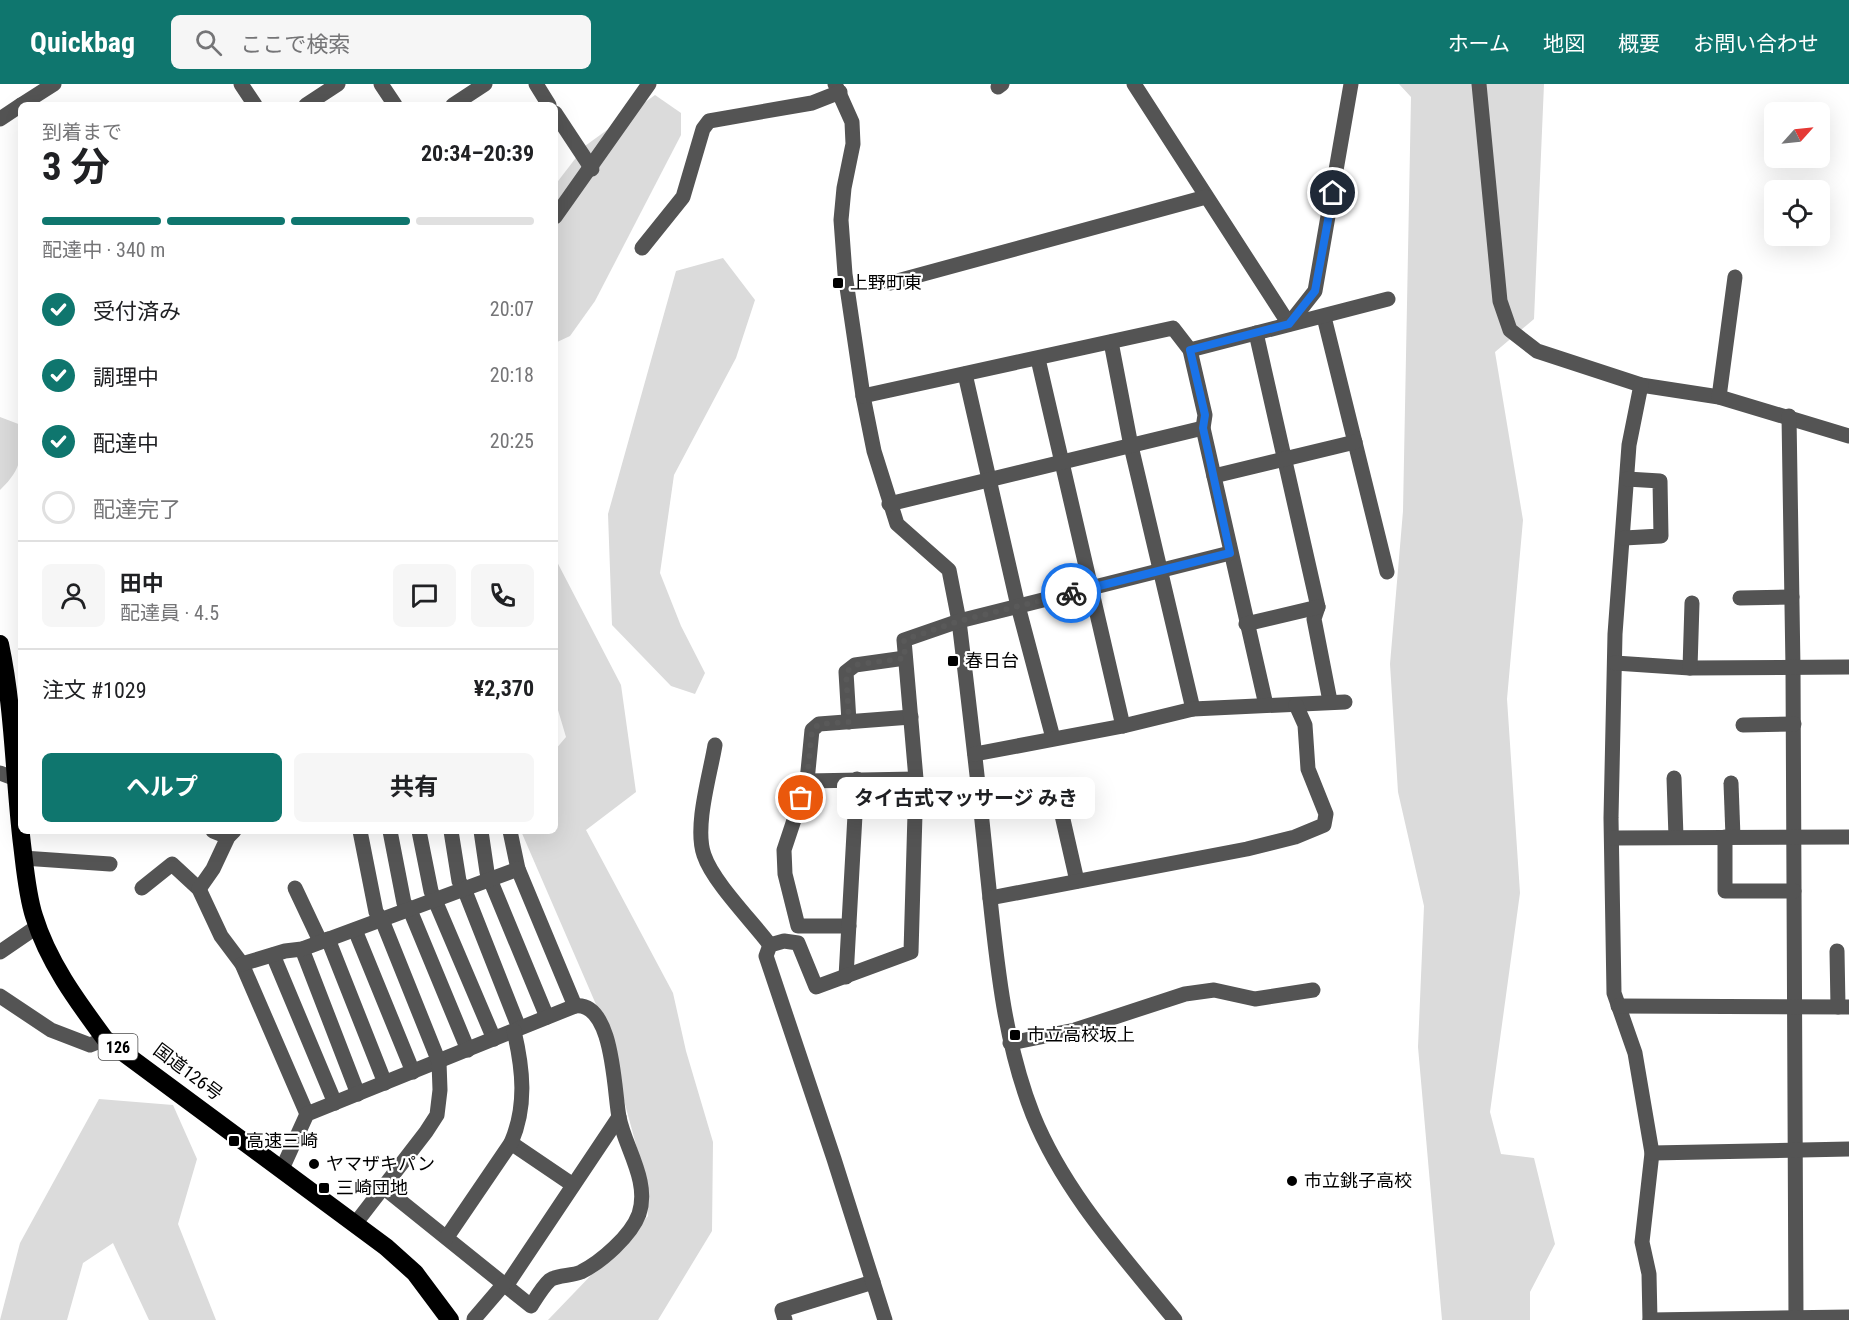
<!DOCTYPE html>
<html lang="ja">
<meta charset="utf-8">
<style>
body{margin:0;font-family:"Roboto Condensed","Noto Sans JP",sans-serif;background:#f6f6f6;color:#202124;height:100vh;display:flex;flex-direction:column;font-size:22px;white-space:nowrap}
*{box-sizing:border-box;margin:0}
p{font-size:20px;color:#757577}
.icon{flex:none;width:33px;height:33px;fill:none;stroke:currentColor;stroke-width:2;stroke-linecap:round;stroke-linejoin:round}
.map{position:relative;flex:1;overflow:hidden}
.details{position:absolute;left:18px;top:18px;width:540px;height:732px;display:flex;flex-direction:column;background:#fff;border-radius:9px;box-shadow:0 6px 24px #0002}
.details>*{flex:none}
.needle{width:39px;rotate:63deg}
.controls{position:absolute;left:1764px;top:18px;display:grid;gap:12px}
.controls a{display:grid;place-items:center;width:66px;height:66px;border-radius:9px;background:#fff;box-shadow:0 6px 24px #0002;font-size:30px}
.pin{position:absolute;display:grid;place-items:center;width:51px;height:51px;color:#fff;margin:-26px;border:3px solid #fff;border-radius:50%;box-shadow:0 2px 6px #0007}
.courier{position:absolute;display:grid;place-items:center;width:60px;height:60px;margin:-30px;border:4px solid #1a73e8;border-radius:50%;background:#fff;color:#222;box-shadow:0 2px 8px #0007}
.bubble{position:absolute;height:42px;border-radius:9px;background:#fff;box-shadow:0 6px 24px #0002;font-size:20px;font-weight:700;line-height:42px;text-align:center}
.overview em{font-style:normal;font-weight:700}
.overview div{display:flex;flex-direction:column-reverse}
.overview{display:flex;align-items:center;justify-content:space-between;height:102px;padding:0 24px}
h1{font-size:39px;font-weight:700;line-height:45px}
.bar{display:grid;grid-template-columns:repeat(4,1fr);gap:9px 6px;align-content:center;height:72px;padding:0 24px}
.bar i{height:8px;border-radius:4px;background:#e0e0e0}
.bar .on{background:#0f766e}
.bar p{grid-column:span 4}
.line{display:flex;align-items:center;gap:15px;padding:0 24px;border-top:2px solid #e0e0e0}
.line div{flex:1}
.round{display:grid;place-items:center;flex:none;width:63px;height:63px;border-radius:9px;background:#f6f6f6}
ol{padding:0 24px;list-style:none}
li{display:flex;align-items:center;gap:18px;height:66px}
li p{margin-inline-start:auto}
li .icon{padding:6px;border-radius:50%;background:#0f766e;color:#fff;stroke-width:4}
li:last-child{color:#757577}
li i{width:33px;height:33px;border:3px solid #e0e0e0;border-radius:50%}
.cta{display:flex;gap:12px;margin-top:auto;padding:12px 24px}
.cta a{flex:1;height:69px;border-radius:9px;background:#0f766e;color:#fff;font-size:24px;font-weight:700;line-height:69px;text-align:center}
.cta a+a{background:#f6f6f6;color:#202124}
header{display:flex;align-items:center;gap:36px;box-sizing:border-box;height:84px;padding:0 30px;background:#0f766e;color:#fff}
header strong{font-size:28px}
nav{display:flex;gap:33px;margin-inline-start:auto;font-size:21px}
.search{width:420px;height:54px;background:#f6f6f6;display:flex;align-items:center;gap:15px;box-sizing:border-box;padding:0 21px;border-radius:9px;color:#757577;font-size:22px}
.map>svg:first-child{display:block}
.green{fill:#dbdbdb}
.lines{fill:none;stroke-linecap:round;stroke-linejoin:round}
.minor{stroke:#545454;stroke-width:15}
.highway{stroke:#000;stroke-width:18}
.done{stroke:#595959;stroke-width:6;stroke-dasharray:0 10.8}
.route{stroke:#1a73e8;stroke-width:8}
.poi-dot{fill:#000;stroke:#fff;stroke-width:2}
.labels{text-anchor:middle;stroke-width:4.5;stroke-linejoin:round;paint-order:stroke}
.shield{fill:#fff;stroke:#4c4c4c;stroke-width:1.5}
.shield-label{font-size:16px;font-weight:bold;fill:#000}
.poi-label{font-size:18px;fill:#000;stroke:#fff;text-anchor:start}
.street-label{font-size:18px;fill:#000;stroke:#fff}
</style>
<header>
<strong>Quickbag</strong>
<div class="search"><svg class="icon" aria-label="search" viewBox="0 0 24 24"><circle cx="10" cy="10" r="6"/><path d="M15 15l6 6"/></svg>ここで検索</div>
<nav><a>ホーム</a><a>地図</a><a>概要</a><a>お問い合わせ</a></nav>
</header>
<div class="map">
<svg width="1849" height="1236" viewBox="0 0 1849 1236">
<rect width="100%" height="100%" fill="#fff"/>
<g class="green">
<path d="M 1399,0 L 1544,0 L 1534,235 L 1495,268 L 1523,436 L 1507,615 L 1520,809 L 1490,1028 L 1501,1070 L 1534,1074 L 1555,1160 L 1530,1208 L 1530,1236 L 1442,1236 L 1418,963 L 1424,822 L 1398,708 L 1390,580 L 1403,427 L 1411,13 Z"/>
<path d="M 655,11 L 681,29 L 681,51 L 595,217 L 570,252 L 555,259 L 555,101 L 585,62 Z"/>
<path d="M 723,174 L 755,216 L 736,274 L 674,391 L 660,489 L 681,542 L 705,589 L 695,610 L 671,602 L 612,541 L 608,430 L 676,187 Z"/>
<path d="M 0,333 L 21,341 C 21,372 24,383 0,406 Z"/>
<path d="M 555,474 L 621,601 L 636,708 L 586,746 L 673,909 L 686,967 L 713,1058 L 712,1147 L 658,1236 L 548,1236 L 648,1132 L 638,1068 L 601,932 L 521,747 L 555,747 L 555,666 L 566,653 L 555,616 Z"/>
<path d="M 99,1015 L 173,1021 L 197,1075 L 178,1140 L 216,1236 L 149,1236 L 113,1159 L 83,1179 L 67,1236 L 0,1236 L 20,1159 Z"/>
</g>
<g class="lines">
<g class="minor">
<path d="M 241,0 L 255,21"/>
<path d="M 381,0 L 395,21"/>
<path d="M 536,0 L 549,21"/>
<path d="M 835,0 L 852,38 L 853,60 L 844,104 L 841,136 L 845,190 L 863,312 L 874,367 L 897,440 L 949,486 L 959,537 C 969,620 979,703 987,786 C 996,869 1002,952 1033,1031 C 1064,1108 1123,1172 1175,1236"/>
<path d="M 1134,0 L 1289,240 L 1315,207 L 1351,0"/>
<path d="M 1479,0 L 1500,217 L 1510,246 L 1537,267 L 1641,301 L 1719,313 L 1849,352"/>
<path d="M 998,3 L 1002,0"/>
<path d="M 21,21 L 54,0"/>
<path d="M 306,21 L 338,0"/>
<path d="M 453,21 L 485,0"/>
<path d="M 555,29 L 592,85"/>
<path d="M 0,35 L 21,21"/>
<path d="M 555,133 L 649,0"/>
<path d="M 642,164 L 683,113 L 703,45 L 709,37 L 812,19 L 840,8"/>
<path d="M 890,199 L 1206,113"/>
<path d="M 1324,233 L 1387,488"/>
<path d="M 1256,249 L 1318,523 L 1314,535 L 1330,617"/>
<path d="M 1111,258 L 1131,362 L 1193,625"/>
<path d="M 1190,266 L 1388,215"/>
<path d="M 1038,275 L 1123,642"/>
<path d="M 965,290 L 1018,522 L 1053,654"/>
<path d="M 1641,301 L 1629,361 L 1615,550 L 1611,734 L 1614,909 L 1635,969 L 1652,1069 L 1642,1158 L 1649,1190 L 1650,1236"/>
<path d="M 863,312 L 1173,244 L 1190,266 L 1205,331 L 1203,344 L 1266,621"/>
<path d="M 1719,313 L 1735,193"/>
<path d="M 1789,332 L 1793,584 L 1796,1236"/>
<path d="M 1214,392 L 1355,358"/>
<path d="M 889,420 L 1203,344"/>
<path d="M 1624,454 L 1661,452 L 1660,397 L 1627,395"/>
<path d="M 1740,514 L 1792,513"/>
<path d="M 1246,540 L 1318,523"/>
<path d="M 1615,579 L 1690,584 L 1849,583"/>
<path d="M 1690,584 L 1692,519"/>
<path d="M 849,638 L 846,588 L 855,581 L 905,574"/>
<path d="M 1743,641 L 1794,640"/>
<path d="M 715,661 C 710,691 694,743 704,771 C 713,798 752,837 770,861"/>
<path d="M 975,670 L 1123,642 L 1193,625 L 1345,618"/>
<path d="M 0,689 L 16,695"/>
<path d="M 1674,694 L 1676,753"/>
<path d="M 807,697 L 916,695"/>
<path d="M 1731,699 L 1733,753"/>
<path d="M 1059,718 L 1077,797"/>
<path d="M 213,747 L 228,753"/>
<path d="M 390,747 L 404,819 L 410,826 L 468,966"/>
<path d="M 419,747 L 431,807 L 494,955"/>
<path d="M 451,747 L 459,797 L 465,807 L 519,944"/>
<path d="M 481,747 L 487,788 L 547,933"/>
<path d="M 510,747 L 518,785 L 575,922"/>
<path d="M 1725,753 L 1725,807 L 1794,807"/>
<path d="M 1612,754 L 1849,753"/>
<path d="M 23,774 L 110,780"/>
<path d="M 142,804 L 172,780 L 199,805 L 221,852 L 242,880 L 307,1030"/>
<path d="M 295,804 L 320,857"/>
<path d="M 199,805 L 213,785 L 228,753 L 234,747"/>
<path d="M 990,814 L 1247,765 L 1295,753 L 1324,741 L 1326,730 L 1308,685 L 1305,641 L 1296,621"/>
<path d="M 849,842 L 798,842 L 785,790 L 784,766 L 807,697 L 812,646 L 819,640 L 911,633"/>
<path d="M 355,846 L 413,988"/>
<path d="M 328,855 L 385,999"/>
<path d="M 302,865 L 358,1010"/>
<path d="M 1837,867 L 1838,923"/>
<path d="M 0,868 L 38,842"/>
<path d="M 273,871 L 335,1019"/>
<path d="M 242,880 L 285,867 L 302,865 L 518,785"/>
<path d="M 846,893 L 857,695"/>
<path d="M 0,912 L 51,946 L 90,961 L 105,955"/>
<path d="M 1618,922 L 1849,923"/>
<path d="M 1010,959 L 1075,946 L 1185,910 L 1214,906 L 1255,915 L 1313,906"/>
<path d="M 511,1059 L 573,1101"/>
<path d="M 1652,1069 L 1849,1065"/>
<path d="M 282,1085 L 307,1030 L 575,922 C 614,917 614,1009 619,1033 C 625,1064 650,1097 639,1130 C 631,1152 601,1178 581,1188 C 572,1192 557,1191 550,1196 C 543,1202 536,1214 531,1222 L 383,1103"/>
<path d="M 355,1140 L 426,1048 L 437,1031 L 440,1006 L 439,978 L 382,836 L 376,828 L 360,747"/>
<path d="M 447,1153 L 511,1059 C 527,1022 523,985 514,947"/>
<path d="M 506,1202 L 619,1033"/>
<path d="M 474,1235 L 504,1200"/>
<path d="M 785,1236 L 782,1226 L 873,1198"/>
<path d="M 885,1236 L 834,1075 L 766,872 L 770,861 L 784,857 L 798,859 L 816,903 L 911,868 L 916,695 L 904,556 L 959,537 L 1230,469"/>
<path d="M 1650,1236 L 1849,1233"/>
</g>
<path class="highway" d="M 0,560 C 14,626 14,693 22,760 C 25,784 27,810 34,832 C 48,878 77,917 105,955 L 386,1163 L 415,1189 L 450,1236"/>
</g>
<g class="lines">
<path class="done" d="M 801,714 L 807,697 L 812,646 L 819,640 L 849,638 L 846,588 L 855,581 L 905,574 L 904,556 L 959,537 L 1071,509"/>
<path class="route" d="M 1071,509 L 1230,469 L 1203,344 L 1205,331 L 1190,266 L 1289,240 L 1315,207 L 1333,109"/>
</g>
<g class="poi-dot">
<rect x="832" y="193" width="12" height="12" rx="3"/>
<rect x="947" y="571" width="12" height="12" rx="3"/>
<rect x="1009" y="945" width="12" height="12" rx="3"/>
<rect x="228" y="1051" width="12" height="12" rx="3"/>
<circle cx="314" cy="1080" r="6"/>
<circle cx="1292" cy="1097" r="6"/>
<rect x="318" y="1098" width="12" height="12" rx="3"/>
</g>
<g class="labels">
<rect class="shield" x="98.5" y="950" width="39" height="26" rx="4.5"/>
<g class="shield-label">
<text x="118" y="969">126</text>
</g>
<g class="poi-label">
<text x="850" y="205">上野町東</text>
<text x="965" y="583">春日台</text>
<text x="1027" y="957">市立高校坂上</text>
<text x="246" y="1063">高速三崎</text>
<text x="326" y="1086">ヤマザキパン</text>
<text x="1304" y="1103">市立銚子高校</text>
<text x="336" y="1110">三崎団地</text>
</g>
<g class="street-label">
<text transform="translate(188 988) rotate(37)" y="6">国道126号</text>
</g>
</g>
</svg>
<div class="controls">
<a><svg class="needle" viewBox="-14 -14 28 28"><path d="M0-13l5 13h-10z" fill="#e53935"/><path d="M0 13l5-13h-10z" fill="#757577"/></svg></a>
<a><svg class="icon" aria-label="locate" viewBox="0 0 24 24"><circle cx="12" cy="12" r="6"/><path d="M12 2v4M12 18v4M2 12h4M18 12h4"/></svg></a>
</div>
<div class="pin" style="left:801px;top:714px;background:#ea580c"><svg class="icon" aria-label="bag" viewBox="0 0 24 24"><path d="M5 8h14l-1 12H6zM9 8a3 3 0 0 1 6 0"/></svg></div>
<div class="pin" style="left:1333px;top:109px;background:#1f2937"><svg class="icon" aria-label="home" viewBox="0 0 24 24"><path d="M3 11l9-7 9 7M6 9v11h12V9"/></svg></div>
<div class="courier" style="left:1071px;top:509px"><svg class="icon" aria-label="bike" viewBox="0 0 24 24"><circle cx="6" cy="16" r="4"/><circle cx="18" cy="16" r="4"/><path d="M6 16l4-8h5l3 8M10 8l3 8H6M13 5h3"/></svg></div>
<div class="bubble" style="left:837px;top:693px;width:258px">タイ古式マッサージ みき</div>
<section class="details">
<div class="overview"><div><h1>3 分</h1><p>到着まで</p></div><em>20:34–20:39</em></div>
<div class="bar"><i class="on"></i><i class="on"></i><i class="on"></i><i></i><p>配達中 · 340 m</p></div>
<ol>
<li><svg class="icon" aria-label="check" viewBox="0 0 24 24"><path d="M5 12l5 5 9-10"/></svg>受付済み<p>20:07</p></li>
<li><svg class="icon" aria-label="check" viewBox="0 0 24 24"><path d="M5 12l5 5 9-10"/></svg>調理中<p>20:18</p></li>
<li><svg class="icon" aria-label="check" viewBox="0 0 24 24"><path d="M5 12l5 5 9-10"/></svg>配達中<p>20:25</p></li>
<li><i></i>配達完了</li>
</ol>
<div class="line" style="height:108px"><a class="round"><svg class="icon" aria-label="person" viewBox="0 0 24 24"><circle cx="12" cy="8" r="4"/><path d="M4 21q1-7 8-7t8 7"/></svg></a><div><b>田中</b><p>配達員 · 4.5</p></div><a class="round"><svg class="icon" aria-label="chat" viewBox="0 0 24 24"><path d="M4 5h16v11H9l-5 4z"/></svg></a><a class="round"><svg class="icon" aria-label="phone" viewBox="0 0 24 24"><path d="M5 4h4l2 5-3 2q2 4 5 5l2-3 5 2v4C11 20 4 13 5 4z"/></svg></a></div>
<div class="line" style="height:78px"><div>注文 #1029</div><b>¥2,370</b></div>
<div class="cta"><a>ヘルプ</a><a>共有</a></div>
</section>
</div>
